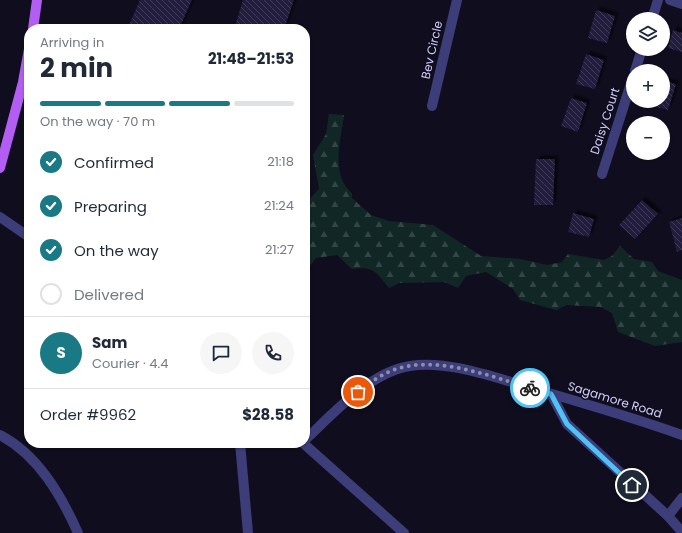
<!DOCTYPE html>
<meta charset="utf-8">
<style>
body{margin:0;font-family:Poppins,sans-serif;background:#f6f6f7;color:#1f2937;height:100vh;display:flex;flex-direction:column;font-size:15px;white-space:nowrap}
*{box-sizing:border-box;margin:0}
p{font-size:13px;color:#747a83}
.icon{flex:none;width:22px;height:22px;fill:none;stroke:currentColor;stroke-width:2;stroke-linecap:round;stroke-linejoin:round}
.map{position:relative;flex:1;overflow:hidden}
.drawer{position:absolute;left:24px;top:24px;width:286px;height:424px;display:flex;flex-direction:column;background:#fff;border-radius:16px;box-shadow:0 1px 3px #0004}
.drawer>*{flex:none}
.fabs{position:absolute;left:626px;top:12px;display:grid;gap:8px}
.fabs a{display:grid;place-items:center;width:44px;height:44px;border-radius:50%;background:#fff;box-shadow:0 1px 3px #0004;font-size:20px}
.pin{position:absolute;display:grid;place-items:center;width:34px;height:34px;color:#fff;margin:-17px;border:2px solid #fff;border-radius:50%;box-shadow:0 1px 4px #0007}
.courier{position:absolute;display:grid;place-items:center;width:40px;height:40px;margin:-20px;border:3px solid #4fc3f7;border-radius:50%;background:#fff;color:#222;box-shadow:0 1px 5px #0007}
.overview em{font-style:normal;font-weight:700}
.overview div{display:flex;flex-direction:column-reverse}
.overview{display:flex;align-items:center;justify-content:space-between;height:68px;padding:0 16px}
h1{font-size:26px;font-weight:700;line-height:30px}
.bar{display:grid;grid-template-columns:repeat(4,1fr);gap:6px 4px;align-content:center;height:48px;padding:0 16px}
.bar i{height:5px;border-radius:3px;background:#e0e1e3}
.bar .on{background:#197985}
.bar p{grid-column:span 4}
.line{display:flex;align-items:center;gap:10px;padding:0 16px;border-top:1px solid #e0e1e3}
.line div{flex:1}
.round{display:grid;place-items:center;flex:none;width:42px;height:42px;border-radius:21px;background:#f6f6f7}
ol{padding:0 16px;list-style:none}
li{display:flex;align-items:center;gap:12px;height:44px}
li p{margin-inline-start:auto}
li .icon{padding:4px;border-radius:50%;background:#197985;color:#fff;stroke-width:4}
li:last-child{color:#747a83}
li i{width:22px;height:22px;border:2px solid #e0e1e3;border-radius:50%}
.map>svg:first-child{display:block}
.forest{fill:url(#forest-firs)}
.building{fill:url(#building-back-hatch);filter:url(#shadow)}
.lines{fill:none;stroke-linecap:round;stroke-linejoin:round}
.minor{stroke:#3c3d79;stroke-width:10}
.major{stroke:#b35ef3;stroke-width:10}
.done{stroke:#8d8bae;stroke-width:4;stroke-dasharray:0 7.2}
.route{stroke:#4fc3f7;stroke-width:5}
.labels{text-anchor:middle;stroke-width:3;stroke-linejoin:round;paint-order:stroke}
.street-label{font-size:12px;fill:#d1cefb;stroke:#100e1e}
</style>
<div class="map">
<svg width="682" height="533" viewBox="0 0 682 533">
<defs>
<pattern id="forest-firs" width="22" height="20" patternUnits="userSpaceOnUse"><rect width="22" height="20" fill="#112725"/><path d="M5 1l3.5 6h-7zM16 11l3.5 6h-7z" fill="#334546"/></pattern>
<pattern id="building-back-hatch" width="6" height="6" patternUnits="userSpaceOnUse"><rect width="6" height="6" fill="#201b3d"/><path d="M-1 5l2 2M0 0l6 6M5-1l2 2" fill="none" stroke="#3f3b5a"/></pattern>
<filter id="shadow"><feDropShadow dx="3.5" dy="-3.5" stdDeviation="1" flood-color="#0009"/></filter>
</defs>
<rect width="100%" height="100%" fill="#100e1e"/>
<path class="forest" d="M 329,114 L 344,115 C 341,138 330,176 352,193 L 352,198 L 371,215 L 389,221 L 433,225 L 481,256 L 521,259 L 547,265 L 562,262 L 568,254 L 604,260 L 612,256 L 620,246 L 634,259 L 652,262 L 658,271 L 682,280 L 682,342 L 655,346 L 618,332 L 612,313 L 601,307 L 567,305 L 556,310 L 520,300 L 513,289 L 486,272 L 466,276 L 458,288 L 444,282 L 399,283 L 389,288 C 376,272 374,266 352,269 L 337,255 L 316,258 L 305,271 L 305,204 L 319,189 L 313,155 L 326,134 Z"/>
<g class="building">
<path d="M 140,0 L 192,0 L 179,29 L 127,29 Z"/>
<path d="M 243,0 L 294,0 L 284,29 L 234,29 Z"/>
<path d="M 596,10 L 615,16 L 607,43 L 588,38 Z"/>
<path d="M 673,30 L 682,33 L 682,52 L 668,48 Z"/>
<path d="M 586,54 L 604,60 L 595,89 L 576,84 Z"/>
<path d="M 663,81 L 676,84 L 668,110 L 652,106 L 653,101 L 663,101 Z"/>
<path d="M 571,98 L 587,103 L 578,132 L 561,126 Z"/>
<path d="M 536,159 L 555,159 L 553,205 L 534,205 Z"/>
<path d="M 642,200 L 658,214 L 635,239 L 619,225 Z"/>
<path d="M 573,213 L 594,219 L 589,237 L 568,232 Z"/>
<path d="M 682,218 L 682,250 L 677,252 L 669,222 Z"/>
</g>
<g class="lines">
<g class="minor">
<path d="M 670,0 L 682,4"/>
<path d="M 652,19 L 658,0"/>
<path d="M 635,71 L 642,49"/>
<path d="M 432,106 L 457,0"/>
<path d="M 602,174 L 633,77"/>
<path d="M 0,217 L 29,237"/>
<path d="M 551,394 L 567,424 L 668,516 L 682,532"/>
<path d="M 0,435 C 38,455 61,495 78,533"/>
<path d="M 305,440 C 333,414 370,372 410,366 C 447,360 493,377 528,387 C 580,402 632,417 682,435"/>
<path d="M 240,443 L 248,533"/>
<path d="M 303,443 L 404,533"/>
<path d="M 668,516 L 682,498"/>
</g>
<g class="major">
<path d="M 33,29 L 37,0"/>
<path d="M 0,168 L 23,82 L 29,49"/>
</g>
</g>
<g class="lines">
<path class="done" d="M 358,392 C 366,387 373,380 381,376 C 424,350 486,375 530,388"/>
<path class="route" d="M 530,388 L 551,394 L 567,424 L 632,485"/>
</g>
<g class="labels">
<g class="street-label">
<text transform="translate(432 50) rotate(-77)" y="4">Bev Circle</text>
<text transform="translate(605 121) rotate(-72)" y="4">Daisy Court</text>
<text transform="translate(615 400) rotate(17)" y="4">Sagamore Road</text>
</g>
</g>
</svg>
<div class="fabs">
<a><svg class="icon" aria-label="layers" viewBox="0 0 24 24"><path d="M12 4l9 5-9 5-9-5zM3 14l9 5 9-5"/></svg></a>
<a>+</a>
<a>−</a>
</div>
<div class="pin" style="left:358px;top:392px;background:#ea580c"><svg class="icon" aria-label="bag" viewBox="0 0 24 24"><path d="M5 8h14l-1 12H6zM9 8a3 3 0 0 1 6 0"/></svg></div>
<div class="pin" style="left:632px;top:485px;background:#1f2937"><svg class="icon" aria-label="home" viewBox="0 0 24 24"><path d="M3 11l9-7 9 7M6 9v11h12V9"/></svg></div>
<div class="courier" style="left:530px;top:388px"><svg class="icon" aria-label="bike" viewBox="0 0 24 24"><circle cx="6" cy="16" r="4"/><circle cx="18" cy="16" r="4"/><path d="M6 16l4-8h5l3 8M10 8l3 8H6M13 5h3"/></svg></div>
<section class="drawer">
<div class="overview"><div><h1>2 min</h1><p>Arriving in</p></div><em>21:48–21:53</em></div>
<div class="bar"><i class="on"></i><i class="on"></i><i class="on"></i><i></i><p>On the way · 70 m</p></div>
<ol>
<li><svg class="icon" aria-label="check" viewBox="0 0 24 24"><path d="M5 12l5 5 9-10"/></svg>Confirmed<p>21:18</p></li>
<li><svg class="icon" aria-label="check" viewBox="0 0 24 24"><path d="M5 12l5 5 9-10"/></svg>Preparing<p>21:24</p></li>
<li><svg class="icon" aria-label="check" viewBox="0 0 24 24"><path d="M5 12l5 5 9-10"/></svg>On the way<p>21:27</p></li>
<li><i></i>Delivered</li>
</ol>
<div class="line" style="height:72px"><b class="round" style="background:#197985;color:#fff">S</b><div><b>Sam</b><p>Courier · 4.4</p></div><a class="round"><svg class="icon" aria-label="chat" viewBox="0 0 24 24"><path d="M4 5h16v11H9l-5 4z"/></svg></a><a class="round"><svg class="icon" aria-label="phone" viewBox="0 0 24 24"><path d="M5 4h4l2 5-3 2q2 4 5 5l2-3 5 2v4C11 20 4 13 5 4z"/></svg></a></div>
<div class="line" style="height:52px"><div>Order #9962</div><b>$28.58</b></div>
</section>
</div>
